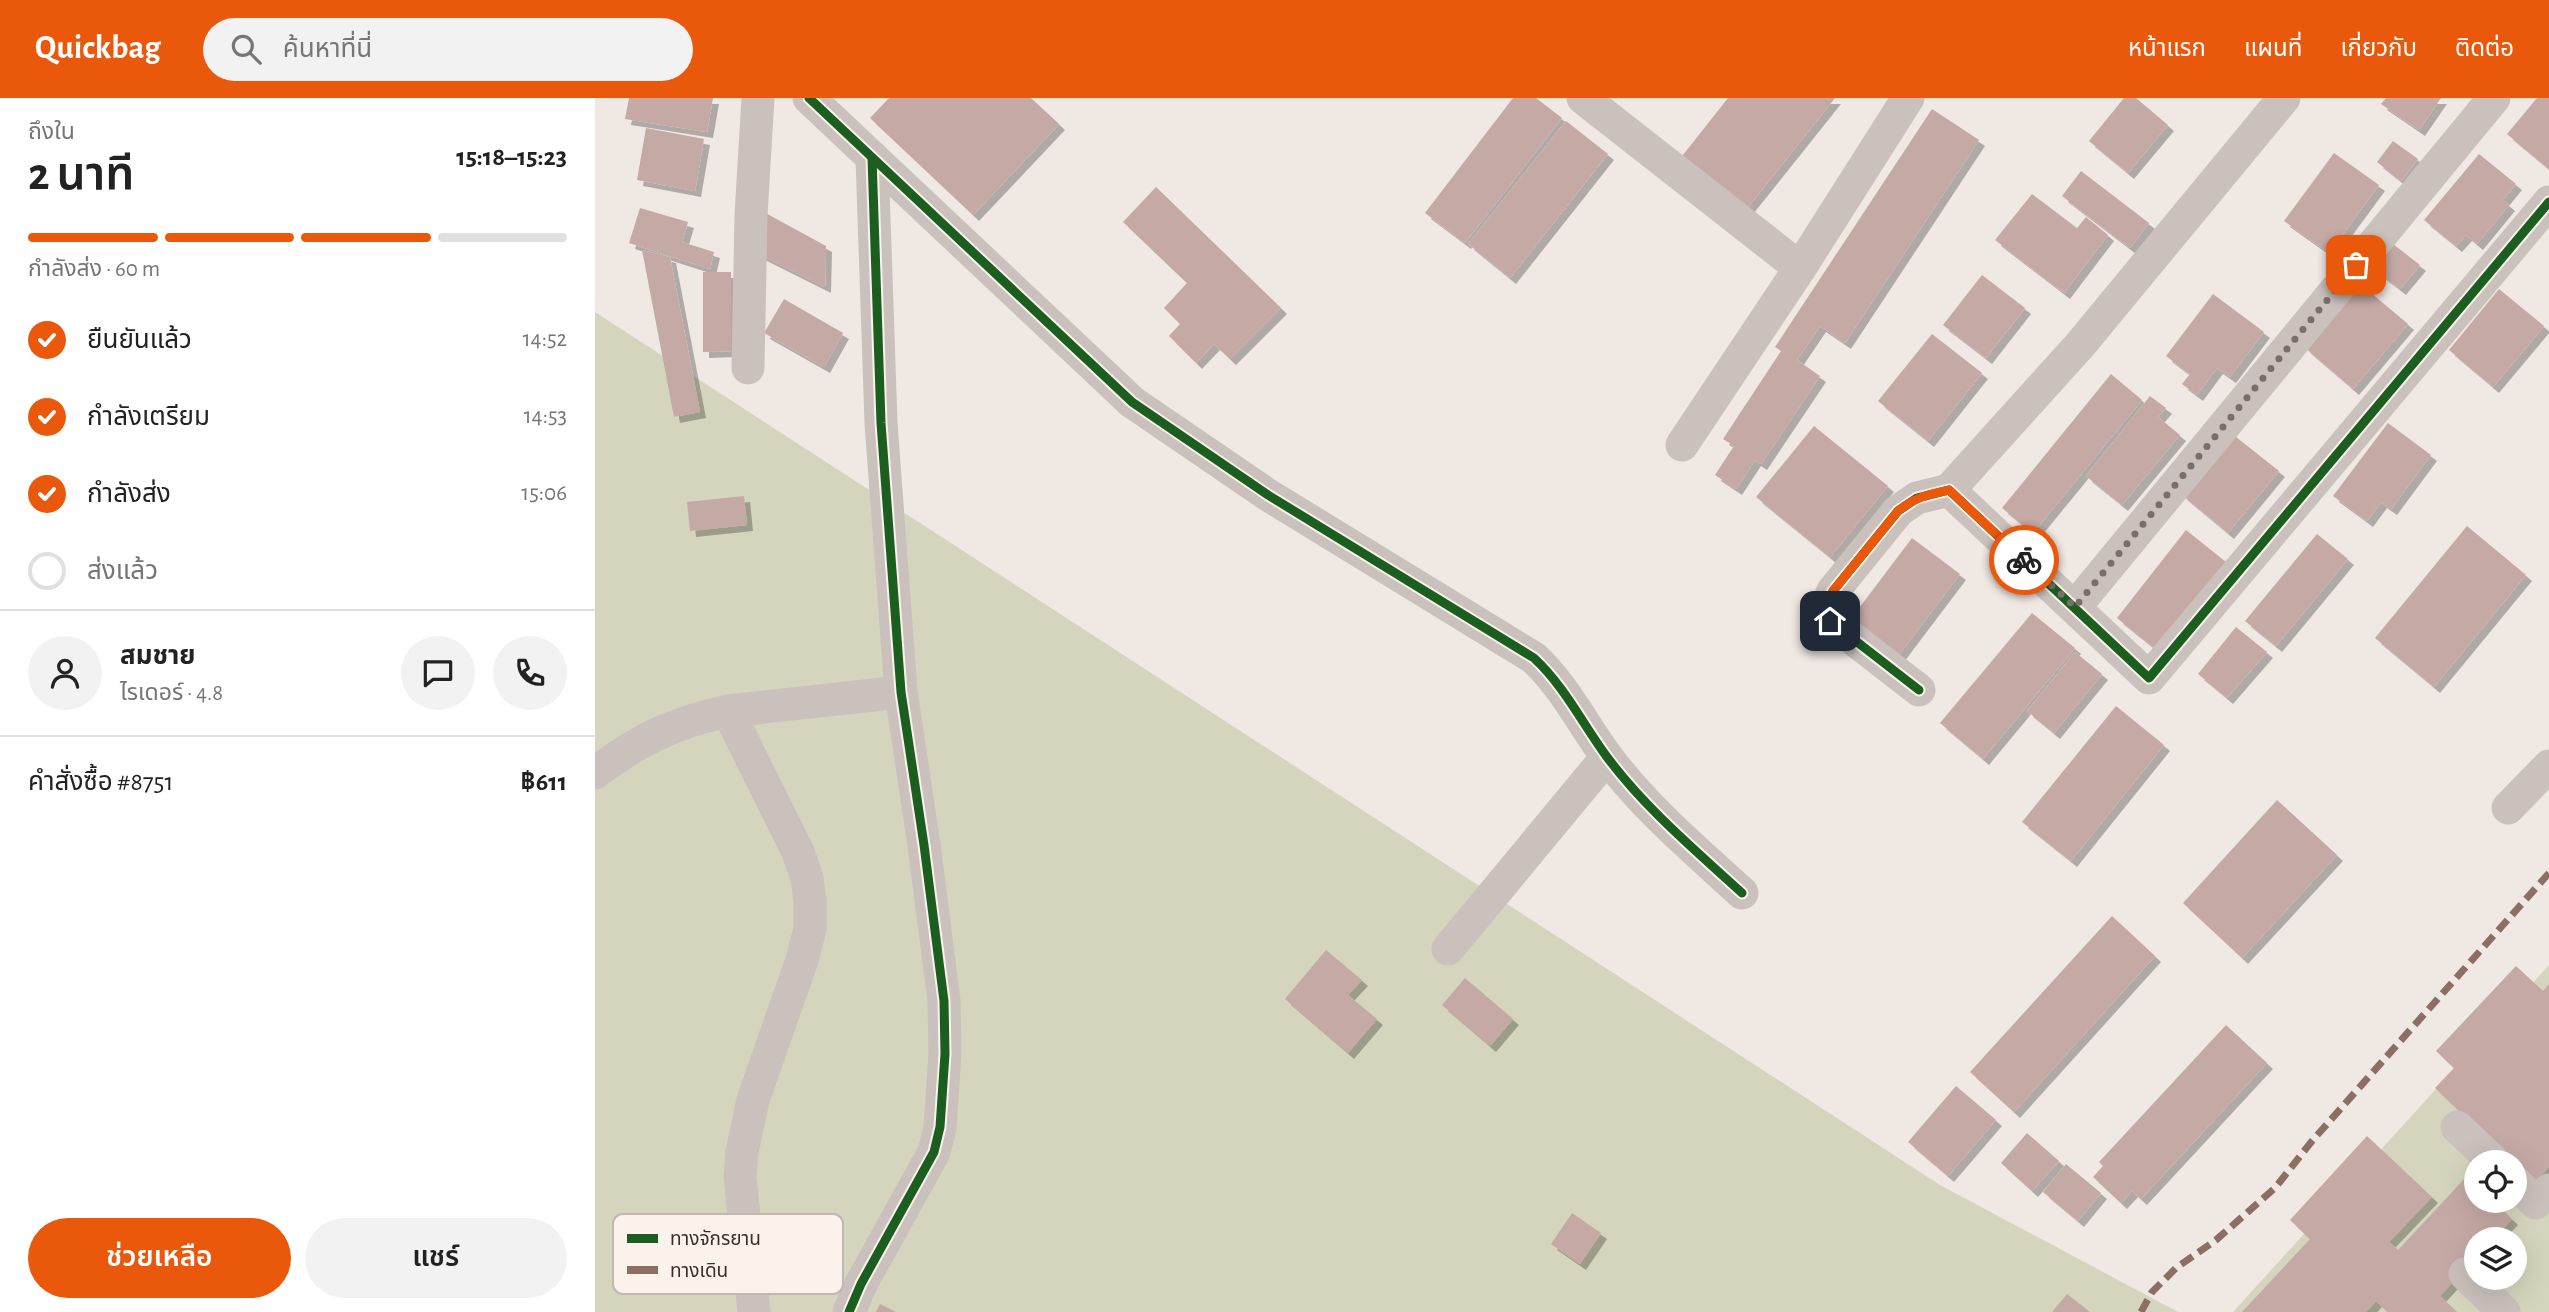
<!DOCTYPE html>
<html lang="th">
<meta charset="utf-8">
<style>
body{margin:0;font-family:"Alegreya Sans","Noto Sans Thai",sans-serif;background:#f2f2f2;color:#222;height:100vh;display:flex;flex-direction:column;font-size:26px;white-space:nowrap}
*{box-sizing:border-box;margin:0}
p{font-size:23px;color:#767676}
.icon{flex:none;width:38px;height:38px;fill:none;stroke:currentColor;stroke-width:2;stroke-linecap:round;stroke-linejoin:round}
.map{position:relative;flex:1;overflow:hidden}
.sheet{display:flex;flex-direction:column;background:#fff;width:595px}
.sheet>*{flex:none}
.controls{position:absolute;left:1869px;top:1052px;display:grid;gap:14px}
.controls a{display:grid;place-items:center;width:63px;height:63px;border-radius:50%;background:#fff;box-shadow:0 7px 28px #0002;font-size:35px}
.pin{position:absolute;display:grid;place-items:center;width:60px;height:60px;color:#fff;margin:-30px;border-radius:14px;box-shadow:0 4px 10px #0006}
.courier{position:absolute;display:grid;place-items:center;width:70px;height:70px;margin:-35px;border:5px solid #ea580c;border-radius:50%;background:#fff;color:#222;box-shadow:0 2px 9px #0007}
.headline em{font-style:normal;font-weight:600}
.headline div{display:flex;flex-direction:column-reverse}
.headline{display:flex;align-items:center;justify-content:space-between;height:119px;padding:0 28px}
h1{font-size:46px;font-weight:600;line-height:52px}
.bar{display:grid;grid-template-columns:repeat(4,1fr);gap:10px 7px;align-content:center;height:84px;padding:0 28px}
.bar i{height:9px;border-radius:5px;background:#e0e0e0}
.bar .current{background:#ea580c}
.bar p{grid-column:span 4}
.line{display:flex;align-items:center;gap:18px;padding:0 28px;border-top:2px solid #e0e0e0}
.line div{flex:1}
.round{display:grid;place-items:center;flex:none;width:74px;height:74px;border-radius:37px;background:#f2f2f2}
ol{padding:0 28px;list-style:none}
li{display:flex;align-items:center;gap:21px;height:77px}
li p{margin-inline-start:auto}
li .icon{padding:7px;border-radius:50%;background:#ea580c;color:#fff;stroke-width:4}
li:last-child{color:#767676}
li i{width:38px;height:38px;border:4px solid #e0e0e0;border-radius:50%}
.action{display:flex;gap:14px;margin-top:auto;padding:14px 28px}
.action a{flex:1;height:80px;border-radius:42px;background:#ea580c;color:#fff;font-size:28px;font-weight:600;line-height:80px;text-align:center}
.action a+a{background:#f2f2f2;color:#222}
header{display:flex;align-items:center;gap:42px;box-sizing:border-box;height:98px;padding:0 35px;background:#ea580c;color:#fff}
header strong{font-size:33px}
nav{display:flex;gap:38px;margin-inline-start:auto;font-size:24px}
.search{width:490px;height:63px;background:#f2f2f2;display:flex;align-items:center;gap:18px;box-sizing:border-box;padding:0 24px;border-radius:38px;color:#767676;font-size:26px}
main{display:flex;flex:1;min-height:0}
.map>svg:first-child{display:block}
.green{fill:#d4d5bc;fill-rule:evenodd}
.building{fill:#c5a9a4;filter:url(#shadow)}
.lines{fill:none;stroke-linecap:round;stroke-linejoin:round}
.minor{stroke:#cac1bc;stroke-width:33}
.quiet{stroke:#8d6e63;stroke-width:7;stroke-dasharray:14 7;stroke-linecap:butt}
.cycleway-casing{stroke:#fcf2ec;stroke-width:13}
.cycleway{stroke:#1b5e20;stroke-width:9}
.done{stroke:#7a6e6a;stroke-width:7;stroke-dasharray:0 12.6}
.route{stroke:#ea580c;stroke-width:9}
.key{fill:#fcf2ec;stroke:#c2b7b2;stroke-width:2}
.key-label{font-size:19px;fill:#3b2c29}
</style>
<header>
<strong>Quickbag</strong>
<div class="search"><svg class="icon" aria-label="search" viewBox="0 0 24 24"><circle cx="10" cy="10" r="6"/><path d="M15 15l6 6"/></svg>ค้นหาที่นี่</div>
<nav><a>หน้าแรก</a><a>แผนที่</a><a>เกี่ยวกับ</a><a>ติดต่อ</a></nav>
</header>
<main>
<section class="sheet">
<div class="headline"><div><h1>2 นาที</h1><p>ถึงใน</p></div><em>15:18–15:23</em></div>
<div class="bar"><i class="current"></i><i class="current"></i><i class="current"></i><i></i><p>กำลังส่ง · 60 m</p></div>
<ol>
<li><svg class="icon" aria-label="check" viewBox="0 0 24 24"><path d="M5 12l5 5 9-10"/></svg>ยืนยันแล้ว<p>14:52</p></li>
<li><svg class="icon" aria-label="check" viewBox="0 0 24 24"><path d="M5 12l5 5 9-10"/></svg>กำลังเตรียม<p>14:53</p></li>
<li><svg class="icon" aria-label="check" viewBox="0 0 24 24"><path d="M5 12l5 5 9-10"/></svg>กำลังส่ง<p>15:06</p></li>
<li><i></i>ส่งแล้ว</li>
</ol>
<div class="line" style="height:126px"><a class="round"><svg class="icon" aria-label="person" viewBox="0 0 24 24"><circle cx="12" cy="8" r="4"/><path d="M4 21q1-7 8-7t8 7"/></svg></a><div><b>สมชาย</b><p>ไรเดอร์ · 4.8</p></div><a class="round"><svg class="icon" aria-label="chat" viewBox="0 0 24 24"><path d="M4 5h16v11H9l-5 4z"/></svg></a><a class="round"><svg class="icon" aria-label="phone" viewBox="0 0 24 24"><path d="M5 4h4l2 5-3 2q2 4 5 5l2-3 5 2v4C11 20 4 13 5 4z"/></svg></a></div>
<div class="line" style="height:91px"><div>คำสั่งซื้อ #8751</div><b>฿611</b></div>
<div class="action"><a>ช่วยเหลือ</a><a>แชร์</a></div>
</section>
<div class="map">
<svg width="1954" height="1214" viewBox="0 0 1954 1214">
<defs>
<filter id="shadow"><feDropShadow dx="6" dy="6" stdDeviation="0" flood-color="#0004"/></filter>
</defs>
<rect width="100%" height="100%" fill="#f0e8e3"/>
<g class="green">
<path d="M 0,214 L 1345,1087 L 1583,1214 L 0,1214 Z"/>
<path d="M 1954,867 L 1954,1214 L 1638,1214 ZM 1881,1064 L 1920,1064 L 1920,1102 L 1881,1102 ZM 1881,1141 L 1920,1141 L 1920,1180 L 1881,1180 Z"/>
</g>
<g class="building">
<path d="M 34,0 L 118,0 L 112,34 L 30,21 Z"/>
<path d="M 294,0 L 436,0 L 464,26 L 378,117 L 275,20 Z"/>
<path d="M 918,0 L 941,0 L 967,20 L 870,145 L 830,115 Z"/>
<path d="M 1133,0 L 1240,0 L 1149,114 L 1084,62 Z"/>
<path d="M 1529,0 L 1541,0 L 1573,27 L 1533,75 L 1494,43 Z"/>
<path d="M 1791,0 L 1846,0 L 1824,32 L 1786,6 Z"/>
<path d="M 1942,0 L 1954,0 L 1954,71 L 1912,36 Z"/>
<path d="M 1337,11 L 1384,42 L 1250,245 L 1225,228 L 1202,262 L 1225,278 L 1166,366 L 1160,362 L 1141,391 L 1120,377 L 1139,348 L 1128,341 L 1186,253 L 1180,249 Z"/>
<path d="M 971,23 L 1013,56 L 915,180 L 873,146 Z"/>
<path d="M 51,30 L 109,41 L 100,93 L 42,82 Z"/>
<path d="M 1798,43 L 1823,61 L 1806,83 L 1782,64 Z"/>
<path d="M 1739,55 L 1784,87 L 1734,155 L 1689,123 Z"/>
<path d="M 1884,56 L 1921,86 L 1908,102 L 1914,107 L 1882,146 L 1871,137 L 1861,148 L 1829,122 Z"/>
<path d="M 1486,73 L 1554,125 L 1535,150 L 1467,98 Z"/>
<path d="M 561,89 L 686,210 L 635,261 L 619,246 L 601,265 L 574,238 L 585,226 L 569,210 L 592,185 L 528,124 Z"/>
<path d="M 1437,96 L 1482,130 L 1491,119 L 1513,137 L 1469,195 L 1400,142 Z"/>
<path d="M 45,110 L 93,124 L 87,144 L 119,154 L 115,171 L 34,145 Z"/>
<path d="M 165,112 L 231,148 L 230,189 L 162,155 Z"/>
<path d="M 1798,146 L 1825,167 L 1805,191 L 1779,171 Z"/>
<path d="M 47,152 L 75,159 L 105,314 L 79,319 Z"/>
<path d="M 108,174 L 136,174 L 136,253 L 108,254 Z"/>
<path d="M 1387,177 L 1430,210 L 1391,260 L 1348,227 Z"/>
<path d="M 1763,184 L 1813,226 L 1758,291 L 1709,249 Z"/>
<path d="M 1904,191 L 1949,228 L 1898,289 L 1854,252 Z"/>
<path d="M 1618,196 L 1669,234 L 1635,279 L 1622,270 L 1602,297 L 1587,286 L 1595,276 L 1571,258 Z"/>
<path d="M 189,201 L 248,235 L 229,269 L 169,235 Z"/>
<path d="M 1337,236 L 1387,275 L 1333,343 L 1283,303 Z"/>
<path d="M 1516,276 L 1547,302 L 1438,435 L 1407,410 Z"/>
<path d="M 1555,298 L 1571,310 L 1563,319 L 1585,337 L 1527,407 L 1491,378 Z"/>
<path d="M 1793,325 L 1836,357 L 1796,411 L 1786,404 L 1772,423 L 1738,398 Z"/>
<path d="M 1219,328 L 1293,388 L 1235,459 L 1161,399 Z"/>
<path d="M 1636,335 L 1684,373 L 1633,435 L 1586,396 Z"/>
<path d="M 149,398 L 152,427 L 95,433 L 92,404 Z"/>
<path d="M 1872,428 L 1931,477 L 1839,589 L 1780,540 Z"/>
<path d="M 1591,432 L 1631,464 L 1562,552 L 1522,520 Z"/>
<path d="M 1722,436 L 1753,461 L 1681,548 L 1650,523 Z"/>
<path d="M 1317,440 L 1365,476 L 1303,558 L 1255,522 Z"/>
<path d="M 1437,515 L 1480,550 L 1388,661 L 1345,625 Z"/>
<path d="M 1641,529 L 1672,554 L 1632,600 L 1603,576 Z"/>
<path d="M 1480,554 L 1507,576 L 1459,635 L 1432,613 Z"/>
<path d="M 1521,608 L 1569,647 L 1476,763 L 1427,724 Z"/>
<path d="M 1682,702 L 1742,757 L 1647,860 L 1588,805 Z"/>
<path d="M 1517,818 L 1560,858 L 1419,1014 L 1375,974 Z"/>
<path d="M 731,852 L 767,882 L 753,897 L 782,921 L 753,955 L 690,901 Z"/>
<path d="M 1921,868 L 1948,893 L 1954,886 L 1954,1069 L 1940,1084 L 1840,990 L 1859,970 L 1841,953 Z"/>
<path d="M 870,880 L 918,921 L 895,948 L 847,907 Z"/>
<path d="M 1631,927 L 1672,965 L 1546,1101 L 1537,1093 L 1526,1105 L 1498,1079 L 1508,1068 L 1504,1064 Z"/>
<path d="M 1361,988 L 1401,1022 L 1353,1078 L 1313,1044 Z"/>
<path d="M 1432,1035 L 1464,1063 L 1437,1093 L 1406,1065 Z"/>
<path d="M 1772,1038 L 1837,1099 L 1794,1144 L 1803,1152 L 1872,1078 L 1881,1088 L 1881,1102 L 1897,1102 L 1917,1121 L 1898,1141 L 1881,1141 L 1881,1159 L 1845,1198 L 1862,1214 L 1793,1214 L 1781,1203 L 1771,1214 L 1647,1214 L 1715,1141 L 1695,1122 Z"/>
<path d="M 1471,1066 L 1506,1095 L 1483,1123 L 1448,1094 Z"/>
<path d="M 977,1115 L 1006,1135 L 985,1166 L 956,1146 Z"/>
<path d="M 1472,1196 L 1495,1214 L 1457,1214 Z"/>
<path d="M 285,1206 L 301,1214 L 281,1214 Z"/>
</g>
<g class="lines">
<g class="minor">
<path d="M 214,0 L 537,304 L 673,397 L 939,560 C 970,589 987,625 1012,659 C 1050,710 1100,752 1147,795"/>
<path d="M 988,0 L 1205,170"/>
<path d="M 153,270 L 156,117 L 163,0"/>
<path d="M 1087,347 L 1205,170 L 1313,0"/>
<path d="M 1354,392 L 1485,247 L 1689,0"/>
<path d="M 1480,509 L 1899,0"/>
<path d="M 1324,592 L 1235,523 C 1230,512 1233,503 1238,493 L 1303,413 L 1322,400 L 1354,392 L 1554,580 L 1954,104"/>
<path d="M 133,613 L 203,754 L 212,780 L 215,803 L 215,831 L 208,859 L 158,1002 L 147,1054 L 145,1079 L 159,1214"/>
<path d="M 0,675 C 45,641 78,625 133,613 L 306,594"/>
<path d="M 1913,710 L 1954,668"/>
<path d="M 853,851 L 1012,659"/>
<path d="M 1862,1029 L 1899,1064"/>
<path d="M 1920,1084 L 1941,1105 L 1954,1092"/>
<path d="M 1870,1176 L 1909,1214"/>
<path d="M 254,1214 L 266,1186 L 339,1054 L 345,1029 L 350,956 L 349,903 L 329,747 L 306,594 L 286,325 L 277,60"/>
</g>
<path class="quiet" d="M 1546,1214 L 1557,1194 L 1581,1170 L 1621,1142 L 1680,1090 L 1717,1043 L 1954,775"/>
<g class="cycleway-casing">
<g id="cycleway">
<path d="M 214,0 L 537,304 L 673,397 L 939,560 C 970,589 987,625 1012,659 C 1050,710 1100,752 1147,795"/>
<path d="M 1324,592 L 1235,523 C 1230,512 1233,503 1238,493 L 1303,413 L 1322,400 L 1354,392 L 1554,580 L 1954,104"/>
<path d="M 254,1214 L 266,1186 L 339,1054 L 345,1029 L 350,956 L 349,903 L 329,747 L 306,594 L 286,325 L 277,60"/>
</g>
</g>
<use href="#cycleway" class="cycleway"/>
</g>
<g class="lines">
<path class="done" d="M 1429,462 L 1480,509 L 1761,167"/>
<path class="route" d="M 1235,523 L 1232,510 L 1238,493 L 1303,413 C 1318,400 1335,396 1354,392 L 1429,462"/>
</g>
<rect x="18" y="1116" width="230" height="80" rx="10" class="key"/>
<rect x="32" y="1136" width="31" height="9" fill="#1b5e20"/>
<rect x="32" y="1168" width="31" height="8" fill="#8d6e63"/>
<g class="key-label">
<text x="75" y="1147">ทางจักรยาน</text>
<text x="75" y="1179">ทางเดิน</text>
</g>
</svg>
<div class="controls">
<a><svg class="icon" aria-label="locate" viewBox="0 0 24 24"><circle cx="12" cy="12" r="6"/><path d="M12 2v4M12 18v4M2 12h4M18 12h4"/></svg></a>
<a><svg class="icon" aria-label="layers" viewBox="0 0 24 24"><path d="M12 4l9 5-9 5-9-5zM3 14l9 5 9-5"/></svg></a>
</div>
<div class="pin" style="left:1761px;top:167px;background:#ea580c"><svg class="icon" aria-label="bag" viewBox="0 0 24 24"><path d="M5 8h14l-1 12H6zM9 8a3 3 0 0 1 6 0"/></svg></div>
<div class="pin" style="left:1235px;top:523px;background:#1f2937"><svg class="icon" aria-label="home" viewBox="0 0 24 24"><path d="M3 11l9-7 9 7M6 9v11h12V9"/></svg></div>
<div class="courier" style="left:1429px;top:462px"><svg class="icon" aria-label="bike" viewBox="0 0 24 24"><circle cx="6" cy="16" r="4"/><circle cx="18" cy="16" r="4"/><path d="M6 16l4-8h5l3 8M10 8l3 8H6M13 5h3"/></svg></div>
</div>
</main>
